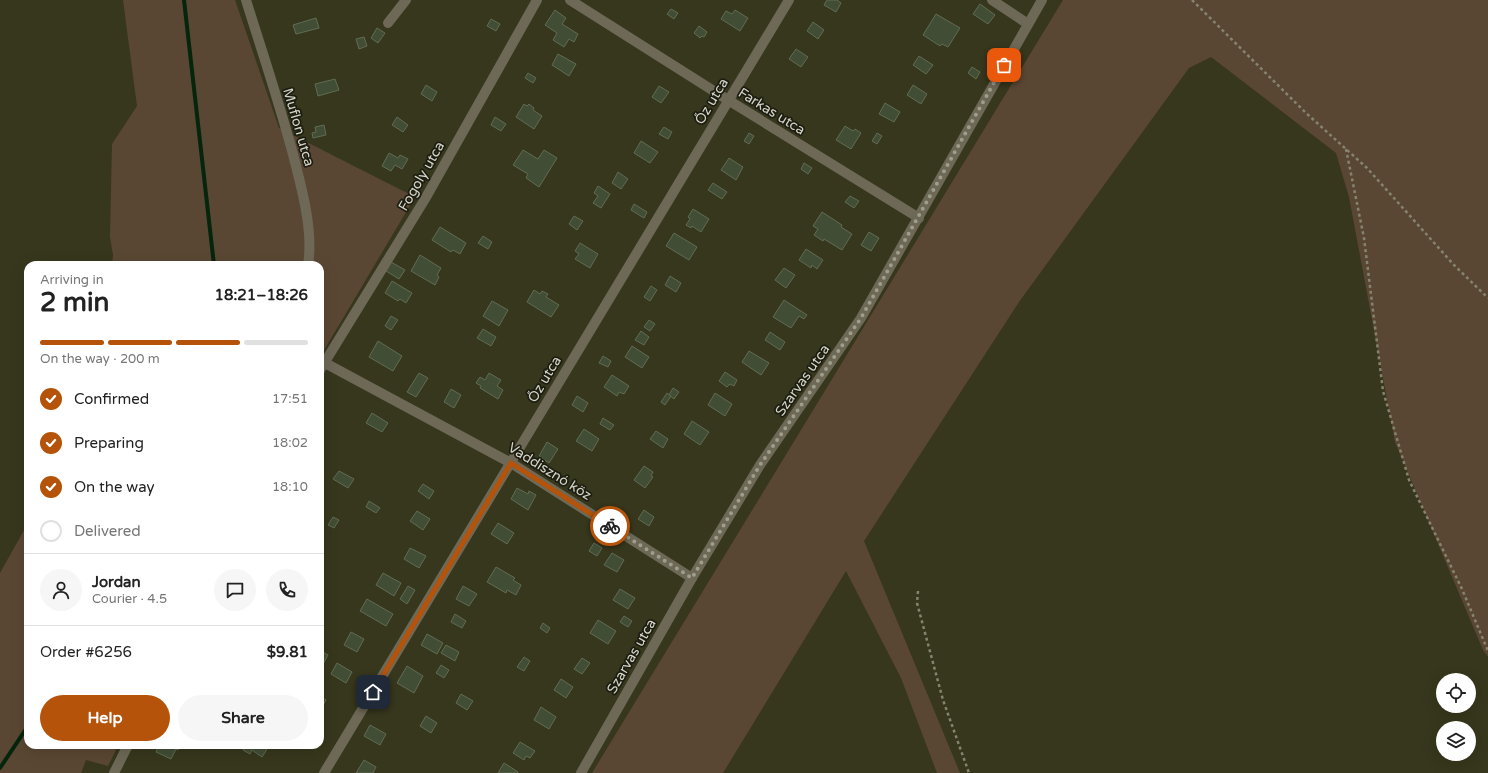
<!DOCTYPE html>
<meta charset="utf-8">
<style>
body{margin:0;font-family:"Varela Round",sans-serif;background:#f6f6f6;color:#222;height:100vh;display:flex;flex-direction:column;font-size:15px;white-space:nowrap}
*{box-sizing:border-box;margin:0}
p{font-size:13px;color:#767676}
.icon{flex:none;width:22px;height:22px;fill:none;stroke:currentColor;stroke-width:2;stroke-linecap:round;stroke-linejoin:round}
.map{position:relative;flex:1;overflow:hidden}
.drawer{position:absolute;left:24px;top:261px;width:300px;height:488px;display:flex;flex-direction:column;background:#fff;border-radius:12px;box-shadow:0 4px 16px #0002}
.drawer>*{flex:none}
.controls{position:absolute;left:1436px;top:673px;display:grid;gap:8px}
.controls a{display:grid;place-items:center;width:40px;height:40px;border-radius:50%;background:#fff;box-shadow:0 4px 16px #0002;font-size:20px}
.pin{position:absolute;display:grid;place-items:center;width:34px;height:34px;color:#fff;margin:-17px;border-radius:8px;box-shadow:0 2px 6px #0006}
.courier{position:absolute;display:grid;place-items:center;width:40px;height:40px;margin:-20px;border:3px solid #b45309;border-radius:50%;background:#fff;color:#222;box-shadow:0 1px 5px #0007}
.overview em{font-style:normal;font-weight:700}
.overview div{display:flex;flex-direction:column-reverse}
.overview{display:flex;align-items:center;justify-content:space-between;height:68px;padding:0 16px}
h1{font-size:26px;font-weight:700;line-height:30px}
.bar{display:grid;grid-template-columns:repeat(4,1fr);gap:6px 4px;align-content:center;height:48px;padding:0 16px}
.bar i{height:5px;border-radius:3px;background:#e0e0e0}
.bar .on{background:#b45309}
.bar p{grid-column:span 4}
.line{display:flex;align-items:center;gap:10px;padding:0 16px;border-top:1px solid #e0e0e0}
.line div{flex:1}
.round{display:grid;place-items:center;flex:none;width:42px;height:42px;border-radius:21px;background:#f6f6f6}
ol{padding:0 16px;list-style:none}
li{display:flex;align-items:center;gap:12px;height:44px}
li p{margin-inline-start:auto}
li .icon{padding:4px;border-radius:50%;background:#b45309;color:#fff;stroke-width:4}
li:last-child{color:#767676}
li i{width:22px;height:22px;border:2px solid #e0e0e0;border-radius:50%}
.cta{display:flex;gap:8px;margin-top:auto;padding:8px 16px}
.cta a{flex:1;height:46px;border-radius:24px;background:#b45309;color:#fff;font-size:16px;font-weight:700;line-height:46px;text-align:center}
.cta a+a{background:#f6f6f6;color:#222}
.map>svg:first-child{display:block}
.green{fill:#5a4733}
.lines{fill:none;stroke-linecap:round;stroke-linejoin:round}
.stream{stroke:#05250d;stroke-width:4}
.building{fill:#424d35;stroke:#606c53}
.path{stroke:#848470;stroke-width:2.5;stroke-dasharray:3 3;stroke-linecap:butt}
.minor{stroke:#6e6857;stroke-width:10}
.done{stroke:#9d9e8b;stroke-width:4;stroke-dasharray:0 7.2}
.route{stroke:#b45309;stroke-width:5}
.labels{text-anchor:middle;stroke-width:3.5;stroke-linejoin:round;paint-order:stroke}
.street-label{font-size:14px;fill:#d4d5c6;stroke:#1d1d12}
</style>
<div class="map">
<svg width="1488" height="773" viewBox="0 0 1488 773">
<rect width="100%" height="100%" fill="#37371d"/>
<g class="green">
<path d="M 123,0 L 235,0 L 279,128 L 415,197 L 320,357 L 320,265 L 112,265 L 113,255 L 110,237 L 112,144 L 137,106 Z"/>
<path d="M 1063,0 L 1488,0 L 1488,657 L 1483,650 L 1395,442 L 1349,197 L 1336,153 L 1211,57 L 1189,68 L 1019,302 L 864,541 L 960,773 L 937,773 L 901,678 L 846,571 L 723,773 L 592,773 Z"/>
<path d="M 28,523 L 28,745 L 109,745 L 108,746 L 116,750 L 108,766 L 86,760 L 81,773 L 0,773 L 0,573 Z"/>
</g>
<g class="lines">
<g class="stream">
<path d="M 184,0 L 214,265"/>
<path d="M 0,768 L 28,726"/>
</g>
</g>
<g class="building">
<path d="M 827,0 L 837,0 L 841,3 L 836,12 L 824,5 Z"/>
<path d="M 980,4 L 995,15 L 988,24 L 973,14 Z"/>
<path d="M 671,9 L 678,13 L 674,19 L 667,14 Z"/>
<path d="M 555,10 L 566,18 L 562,24 L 578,34 L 574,42 L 569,39 L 564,47 L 553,40 L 557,33 L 545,25 Z"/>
<path d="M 735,10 L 748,18 L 740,31 L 721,19 L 726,11 L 732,14 Z"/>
<path d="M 936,14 L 960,28 L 948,47 L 942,44 L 940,46 L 923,35 Z"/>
<path d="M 316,18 L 319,28 L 296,34 L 293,25 Z"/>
<path d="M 491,19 L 500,24 L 496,31 L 487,26 Z"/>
<path d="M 813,22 L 824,30 L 818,39 L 807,31 Z"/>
<path d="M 699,26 L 707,32 L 704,37 L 702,36 L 700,38 L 694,33 Z"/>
<path d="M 377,28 L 385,33 L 378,43 L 371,38 Z"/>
<path d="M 364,37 L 367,46 L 359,49 L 356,39 Z"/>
<path d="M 796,49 L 808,57 L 801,67 L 789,59 Z"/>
<path d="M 558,54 L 576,64 L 569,76 L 552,65 Z"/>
<path d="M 919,56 L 933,65 L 926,74 L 913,65 Z"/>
<path d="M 972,67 L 980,72 L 976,79 L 968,73 Z"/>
<path d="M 528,73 L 536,78 L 533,83 L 525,78 Z"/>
<path d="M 335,79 L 339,90 L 318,96 L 315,84 Z"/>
<path d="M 426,85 L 437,92 L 432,101 L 421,94 Z"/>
<path d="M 913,85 L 927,94 L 921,104 L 907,95 Z"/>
<path d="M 659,86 L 669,92 L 661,103 L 652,97 Z"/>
<path d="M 885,103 L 900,112 L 894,122 L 879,114 Z"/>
<path d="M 524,104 L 527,106 L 529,104 L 534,108 L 533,110 L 542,116 L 534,129 L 516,117 Z"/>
<path d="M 397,117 L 408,125 L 403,132 L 392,125 Z"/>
<path d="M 495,117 L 506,124 L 501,131 L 491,125 Z"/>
<path d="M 324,125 L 326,135 L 313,138 L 312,133 L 316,132 L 315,127 Z"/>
<path d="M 845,126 L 853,131 L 855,129 L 861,133 L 851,149 L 836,140 Z"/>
<path d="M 664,127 L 672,132 L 668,139 L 659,134 Z"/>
<path d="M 749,133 L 754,136 L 749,144 L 744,141 Z"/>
<path d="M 877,133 L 882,136 L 877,144 L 872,141 Z"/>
<path d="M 641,141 L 658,152 L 650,163 L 634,153 Z"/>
<path d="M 523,150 L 538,159 L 544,150 L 557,158 L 539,187 L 526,178 L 528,174 L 513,165 Z"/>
<path d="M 389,153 L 398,158 L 400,155 L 408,159 L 402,169 L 395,165 L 391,171 L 382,166 Z"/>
<path d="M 729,158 L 743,167 L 736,180 L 721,170 Z"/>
<path d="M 804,163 L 812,168 L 808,174 L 801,169 Z"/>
<path d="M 618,172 L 628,179 L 621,189 L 612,183 Z"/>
<path d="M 713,183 L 727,192 L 722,199 L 708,190 Z"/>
<path d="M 598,186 L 610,194 L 601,208 L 593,203 L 598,196 L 594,193 Z"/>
<path d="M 850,196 L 859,201 L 854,208 L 845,202 Z"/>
<path d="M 634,204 L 647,212 L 644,218 L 631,210 Z"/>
<path d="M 693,209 L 709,219 L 701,232 L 692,226 L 691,228 L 686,225 L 690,219 L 688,217 Z"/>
<path d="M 822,212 L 842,225 L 841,227 L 852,234 L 842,250 L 824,239 L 823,241 L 814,235 L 818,229 L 813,226 Z"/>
<path d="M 574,216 L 583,221 L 577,230 L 569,224 Z"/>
<path d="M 440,227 L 466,243 L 460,254 L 453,250 L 451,252 L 432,240 Z"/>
<path d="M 869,232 L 879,238 L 871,251 L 861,245 Z"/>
<path d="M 674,233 L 697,247 L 689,260 L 666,246 Z"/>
<path d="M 483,236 L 492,242 L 488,249 L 478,243 Z"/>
<path d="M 580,243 L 598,254 L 590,268 L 575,259 L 579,254 L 575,251 Z"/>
<path d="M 806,249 L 823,260 L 817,269 L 812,265 L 811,268 L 799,260 Z"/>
<path d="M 420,255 L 441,268 L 437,275 L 439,277 L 435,285 L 411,271 Z"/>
<path d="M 391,262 L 405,270 L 399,279 L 386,271 Z"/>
<path d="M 784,268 L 795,275 L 786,288 L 775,280 Z"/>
<path d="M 670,276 L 681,283 L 676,292 L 665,285 Z"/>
<path d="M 392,281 L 412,293 L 406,303 L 400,299 L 398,301 L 385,293 Z"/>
<path d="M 651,286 L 657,290 L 650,301 L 644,297 Z"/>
<path d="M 534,290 L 540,294 L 542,291 L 548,294 L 546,297 L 559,305 L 551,317 L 527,302 Z"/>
<path d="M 784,300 L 807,315 L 804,319 L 799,316 L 791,328 L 773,317 Z"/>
<path d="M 492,301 L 508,310 L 499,326 L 483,316 Z"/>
<path d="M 391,316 L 398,320 L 391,330 L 385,326 Z"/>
<path d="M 649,320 L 655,324 L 650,331 L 644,327 Z"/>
<path d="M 483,329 L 496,337 L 491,346 L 477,338 Z"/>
<path d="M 641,331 L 649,337 L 644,345 L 635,340 Z"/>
<path d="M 770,332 L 785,342 L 780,350 L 765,340 Z"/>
<path d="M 378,341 L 402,356 L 393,371 L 369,357 Z"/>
<path d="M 632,346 L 649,357 L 642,368 L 625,357 Z"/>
<path d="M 749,351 L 769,363 L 761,375 L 742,362 Z"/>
<path d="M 603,356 L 611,361 L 608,367 L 599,363 Z"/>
<path d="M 725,372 L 737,380 L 734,386 L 730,384 L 727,387 L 719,381 Z"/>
<path d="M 419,373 L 428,378 L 416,397 L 407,392 Z"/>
<path d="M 489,373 L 501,380 L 497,386 L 503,390 L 498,399 L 480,388 L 481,386 L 476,383 L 480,377 L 485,380 Z"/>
<path d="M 612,375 L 629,386 L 624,394 L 619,392 L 617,396 L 604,387 Z"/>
<path d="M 673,388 L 679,392 L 674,399 L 669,395 Z"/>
<path d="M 451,389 L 461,395 L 454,408 L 444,402 Z"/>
<path d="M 667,393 L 671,396 L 665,405 L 661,402 Z"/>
<path d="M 715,393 L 732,404 L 725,416 L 708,405 Z"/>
<path d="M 577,396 L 588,403 L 583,412 L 572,405 Z"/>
<path d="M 372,413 L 388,423 L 382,432 L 366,423 Z"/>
<path d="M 603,418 L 614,425 L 610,430 L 600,424 Z"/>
<path d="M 692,421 L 709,432 L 700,445 L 684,434 Z"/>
<path d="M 584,429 L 599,439 L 592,451 L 576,441 Z"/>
<path d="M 656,431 L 668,439 L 663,448 L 650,439 Z"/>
<path d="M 547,442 L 558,449 L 549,463 L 539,456 Z"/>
<path d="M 644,466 L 653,472 L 651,476 L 653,477 L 645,488 L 634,480 Z"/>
<path d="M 339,471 L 354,479 L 348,488 L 333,479 Z"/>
<path d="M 423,484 L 434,491 L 429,499 L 418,491 Z"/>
<path d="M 517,488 L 528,494 L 529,491 L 536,495 L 528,510 L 511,499 Z"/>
<path d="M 369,501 L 380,508 L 376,513 L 366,507 Z"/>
<path d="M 644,510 L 654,517 L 649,526 L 638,519 Z"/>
<path d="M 417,511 L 430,519 L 423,530 L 410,521 Z"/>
<path d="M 333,517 L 339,520 L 334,528 L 328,525 Z"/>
<path d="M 498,523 L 514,533 L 507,544 L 491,534 Z"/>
<path d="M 594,543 L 602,548 L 597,556 L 589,551 Z"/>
<path d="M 410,548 L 426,556 L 419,568 L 404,559 Z"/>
<path d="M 612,553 L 624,560 L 617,572 L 604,565 Z"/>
<path d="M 496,567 L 515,578 L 513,580 L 521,585 L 516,595 L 507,590 L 506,593 L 487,582 Z"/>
<path d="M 383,573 L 401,583 L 394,596 L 376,585 Z"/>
<path d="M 408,586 L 415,590 L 407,604 L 400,599 Z"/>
<path d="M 463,586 L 477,594 L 469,606 L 456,599 Z"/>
<path d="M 620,589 L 635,598 L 628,609 L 613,600 Z"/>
<path d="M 367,599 L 393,614 L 386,626 L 360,611 Z"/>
<path d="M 455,614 L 466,621 L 462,628 L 451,622 Z"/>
<path d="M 624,616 L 632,621 L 628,627 L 620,622 Z"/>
<path d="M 598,620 L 616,631 L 608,644 L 590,633 Z"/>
<path d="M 543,623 L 550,628 L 547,633 L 540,628 Z"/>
<path d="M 351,632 L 364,639 L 357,652 L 344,645 Z"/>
<path d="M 427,634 L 443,643 L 437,654 L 421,645 Z"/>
<path d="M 446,645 L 459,652 L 455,661 L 441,653 Z"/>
<path d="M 321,651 L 328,655 L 323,664 L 320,662 L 320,653 Z"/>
<path d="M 524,657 L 530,661 L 524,671 L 517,667 Z"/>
<path d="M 582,658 L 590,663 L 582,674 L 574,669 Z"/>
<path d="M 337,663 L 352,672 L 346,683 L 331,674 Z"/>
<path d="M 441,665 L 449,670 L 444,678 L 436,673 Z"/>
<path d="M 407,666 L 423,676 L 414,693 L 397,683 Z"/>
<path d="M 561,679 L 573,687 L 566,698 L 554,690 Z"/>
<path d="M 461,694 L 473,701 L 467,710 L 456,703 Z"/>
<path d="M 320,696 L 326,700 L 320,710 Z"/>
<path d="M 541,707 L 556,717 L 549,729 L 534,720 Z"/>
<path d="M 426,716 L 437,723 L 431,733 L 420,726 Z"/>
<path d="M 370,725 L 386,734 L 380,745 L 364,736 Z"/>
<path d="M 520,742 L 535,751 L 530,758 L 526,756 L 524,760 L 513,753 Z"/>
<path d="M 159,745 L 181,745 L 178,750 L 176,749 L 171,759 L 156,752 Z"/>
<path d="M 246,745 L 250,747 L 251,745 L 266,745 L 269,746 L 262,757 L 252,750 L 250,754 L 243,750 Z"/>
<path d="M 364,760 L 376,767 L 373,773 L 356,773 Z"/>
<path d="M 504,763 L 518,772 L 517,773 L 498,773 Z"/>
</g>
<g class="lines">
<g class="path">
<path d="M 1192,0 L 1306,113 L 1367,168 L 1454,265 L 1488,298"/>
<path d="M 1346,149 L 1364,238 L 1383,391 L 1409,480 L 1462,589 L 1488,651"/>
<path d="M 918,591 L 917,603 L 943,700 L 969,773"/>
</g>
<g class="minor">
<path d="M 246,0 C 263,55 282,110 296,166 C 304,197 313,234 308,265"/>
<path d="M 570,0 L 728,100 L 919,218"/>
<path d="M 992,0 L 1028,24"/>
<path d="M 388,23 L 406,0"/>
<path d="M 325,363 L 511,463 L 692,578"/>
<path d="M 320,370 L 425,199 L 537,0"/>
<path d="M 114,773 L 128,745"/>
<path d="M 324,773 L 789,0"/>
<path d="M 581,773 L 692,578 L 760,465 L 861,318 L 1042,0"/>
</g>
</g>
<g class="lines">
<path class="done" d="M 610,526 L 692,578 L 760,465 L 861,318 L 1004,65"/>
<path class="route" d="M 373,692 L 511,463 L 610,526"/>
</g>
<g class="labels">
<g class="street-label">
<text transform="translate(711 101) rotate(-59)" y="5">Őz utca</text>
<text transform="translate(772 111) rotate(32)" y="5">Farkas utca</text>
<text transform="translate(299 127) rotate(74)" y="5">Muflon utca</text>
<text transform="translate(421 176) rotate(-60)" y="5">Fogoly utca</text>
<text transform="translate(544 379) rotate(-59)" y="5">Őz utca</text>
<text transform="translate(802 380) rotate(-55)" y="5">Szarvas utca</text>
<text transform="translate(550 471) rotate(32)" y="5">Vaddisznó köz</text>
<text transform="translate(631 656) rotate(-60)" y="5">Szarvas utca</text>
</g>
</g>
</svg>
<div class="controls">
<a><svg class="icon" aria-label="locate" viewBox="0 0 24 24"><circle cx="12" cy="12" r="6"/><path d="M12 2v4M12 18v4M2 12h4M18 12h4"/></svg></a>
<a><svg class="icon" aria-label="layers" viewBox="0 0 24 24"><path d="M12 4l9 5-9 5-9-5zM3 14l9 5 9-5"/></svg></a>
</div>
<div class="pin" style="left:1004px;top:65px;background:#ea580c"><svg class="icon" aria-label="bag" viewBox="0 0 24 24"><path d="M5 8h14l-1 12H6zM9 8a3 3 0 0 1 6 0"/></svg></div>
<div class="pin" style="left:373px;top:692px;background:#1f2937"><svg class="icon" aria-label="home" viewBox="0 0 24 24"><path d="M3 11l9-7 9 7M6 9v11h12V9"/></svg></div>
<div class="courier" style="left:610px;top:526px"><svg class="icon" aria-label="bike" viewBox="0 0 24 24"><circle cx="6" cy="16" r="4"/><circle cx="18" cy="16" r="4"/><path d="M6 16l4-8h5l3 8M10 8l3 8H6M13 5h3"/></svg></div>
<section class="drawer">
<div class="overview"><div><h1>2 min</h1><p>Arriving in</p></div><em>18:21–18:26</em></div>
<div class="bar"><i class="on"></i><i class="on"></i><i class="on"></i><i></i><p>On the way · 200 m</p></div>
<ol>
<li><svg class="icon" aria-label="check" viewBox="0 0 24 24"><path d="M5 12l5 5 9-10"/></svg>Confirmed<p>17:51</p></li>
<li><svg class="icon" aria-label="check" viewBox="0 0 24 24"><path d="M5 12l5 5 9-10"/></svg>Preparing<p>18:02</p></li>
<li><svg class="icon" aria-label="check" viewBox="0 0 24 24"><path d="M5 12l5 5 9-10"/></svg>On the way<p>18:10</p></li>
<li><i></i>Delivered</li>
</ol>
<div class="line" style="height:72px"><a class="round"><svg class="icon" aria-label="person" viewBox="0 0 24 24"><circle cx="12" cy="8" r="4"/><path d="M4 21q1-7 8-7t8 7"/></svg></a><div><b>Jordan</b><p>Courier · 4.5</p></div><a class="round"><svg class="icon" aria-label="chat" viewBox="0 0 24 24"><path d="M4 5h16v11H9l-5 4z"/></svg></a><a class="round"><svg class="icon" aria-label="phone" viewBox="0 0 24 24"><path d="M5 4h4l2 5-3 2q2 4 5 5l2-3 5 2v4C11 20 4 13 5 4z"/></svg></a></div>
<div class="line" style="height:52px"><div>Order #6256</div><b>$9.81</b></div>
<div class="cta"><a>Help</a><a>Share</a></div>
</section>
</div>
